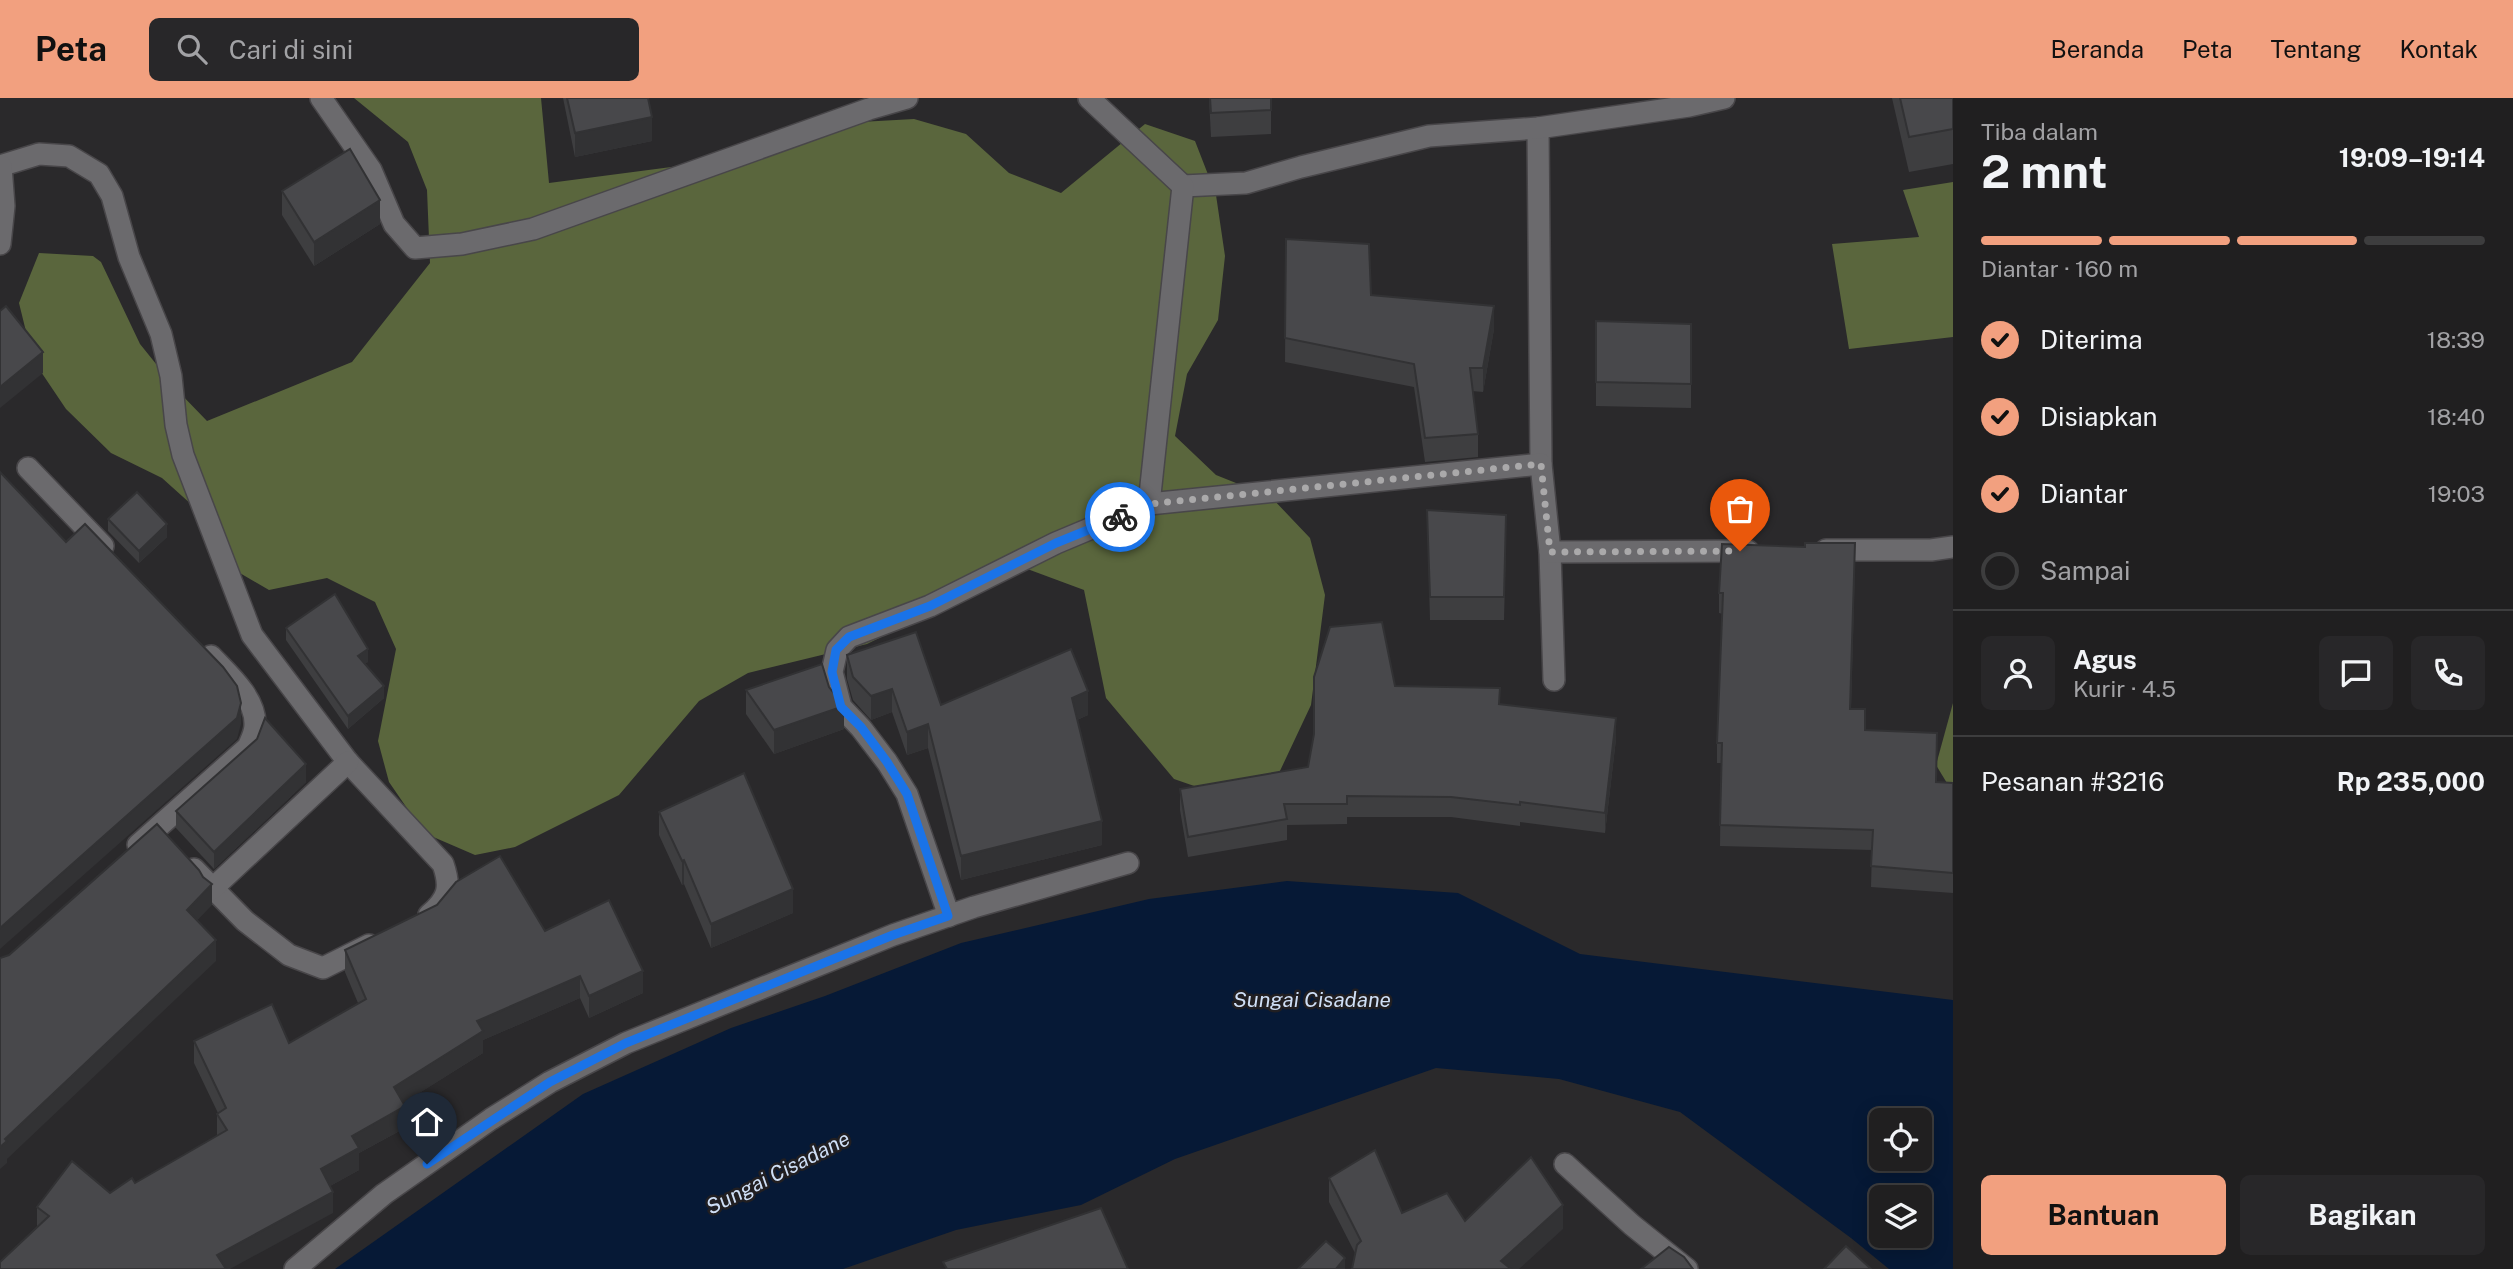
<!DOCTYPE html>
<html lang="id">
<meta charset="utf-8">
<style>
body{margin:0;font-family:"Public Sans",sans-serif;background:#282729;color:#f1f3f6;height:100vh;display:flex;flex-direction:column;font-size:26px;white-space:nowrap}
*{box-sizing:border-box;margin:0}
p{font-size:23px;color:#a2a2a5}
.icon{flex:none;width:38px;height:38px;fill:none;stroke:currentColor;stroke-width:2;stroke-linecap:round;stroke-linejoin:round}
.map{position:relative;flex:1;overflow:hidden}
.drawer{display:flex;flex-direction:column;background:#201f20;width:560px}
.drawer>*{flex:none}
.fabs{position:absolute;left:1869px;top:1010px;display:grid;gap:14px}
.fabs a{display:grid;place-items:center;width:63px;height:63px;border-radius:10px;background:#201f20;box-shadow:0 4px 18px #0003,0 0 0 2px #3d3d3e;font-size:35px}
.pin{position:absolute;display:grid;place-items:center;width:60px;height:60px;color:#fff;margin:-72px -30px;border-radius:50% 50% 50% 0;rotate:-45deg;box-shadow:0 0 7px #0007}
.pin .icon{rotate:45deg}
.courier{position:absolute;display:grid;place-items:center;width:70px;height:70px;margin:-35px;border:5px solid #1a73e8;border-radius:50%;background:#fff;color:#222;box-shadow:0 2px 9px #0007}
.overview em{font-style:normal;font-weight:700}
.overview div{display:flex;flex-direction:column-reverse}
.overview{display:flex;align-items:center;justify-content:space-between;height:119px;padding:0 28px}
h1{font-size:46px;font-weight:700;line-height:52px}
.bar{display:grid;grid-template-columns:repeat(4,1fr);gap:10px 7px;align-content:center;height:84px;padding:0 28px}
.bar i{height:9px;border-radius:5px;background:#3d3d3e}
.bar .current{background:#f2a07f}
.bar p{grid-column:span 4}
.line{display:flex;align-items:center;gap:18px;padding:0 28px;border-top:2px solid #3d3d3e}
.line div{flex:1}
.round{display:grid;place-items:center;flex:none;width:74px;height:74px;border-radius:10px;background:#282729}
ol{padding:0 28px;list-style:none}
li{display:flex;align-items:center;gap:21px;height:77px}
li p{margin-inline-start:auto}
li .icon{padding:7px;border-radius:50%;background:#f2a07f;color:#111;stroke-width:4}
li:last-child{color:#a2a2a5}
li i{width:38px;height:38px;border:4px solid #3d3d3e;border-radius:50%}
.primary-button{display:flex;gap:14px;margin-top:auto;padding:14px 28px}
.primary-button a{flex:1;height:80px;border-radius:10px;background:#f2a07f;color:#111;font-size:28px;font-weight:700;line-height:80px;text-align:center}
.primary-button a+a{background:#282729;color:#f1f3f6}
header{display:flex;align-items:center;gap:42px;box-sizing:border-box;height:98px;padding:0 35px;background:#f2a07f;color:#111}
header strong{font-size:33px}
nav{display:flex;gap:38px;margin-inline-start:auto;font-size:24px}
.search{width:490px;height:63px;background:#282729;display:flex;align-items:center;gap:18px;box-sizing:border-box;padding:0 24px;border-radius:10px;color:#a2a2a5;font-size:26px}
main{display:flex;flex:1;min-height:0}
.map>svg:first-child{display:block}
.forest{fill:#5a663d}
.water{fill:#061936;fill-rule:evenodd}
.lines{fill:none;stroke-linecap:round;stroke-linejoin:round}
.minor-casing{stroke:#484649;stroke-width:24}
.minor{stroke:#6b6a6d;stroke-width:21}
.wall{fill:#3e3e40}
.shaded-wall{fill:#323234}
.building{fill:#48484b;stroke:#323234;stroke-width:2}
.done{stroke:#aaa9aa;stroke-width:7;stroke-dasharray:0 12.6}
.route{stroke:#1a73e8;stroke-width:9}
.labels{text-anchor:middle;stroke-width:5;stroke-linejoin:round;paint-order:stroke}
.water-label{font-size:21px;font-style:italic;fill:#cfdff6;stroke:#211f22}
</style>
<header>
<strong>Peta</strong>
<div class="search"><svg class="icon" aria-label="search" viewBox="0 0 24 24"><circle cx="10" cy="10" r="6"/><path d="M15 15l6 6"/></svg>Cari di sini</div>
<nav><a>Beranda</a><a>Peta</a><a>Tentang</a><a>Kontak</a></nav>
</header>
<main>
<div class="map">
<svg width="1953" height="1171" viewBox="0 0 1953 1171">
<rect width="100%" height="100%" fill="#2a292b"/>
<g class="forest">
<path d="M 354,0 L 541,0 L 549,85 L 763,57 L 860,24 L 914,21 L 966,36 L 1009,75 L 1061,95 L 1145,26 L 1195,43 L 1216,97 L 1225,158 L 1218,222 L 1187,276 L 1175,338 L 1216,377 L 1271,399 L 1310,440 L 1325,497 L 1311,607 L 1279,675 L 1226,699 L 1174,681 L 1106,600 L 1084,492 L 1022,469 L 867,546 L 748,575 L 699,603 L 619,697 L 515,749 L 475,757 L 424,735 L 389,684 L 378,643 L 396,551 L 375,504 L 327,480 L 269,492 L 221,464 L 202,416 L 162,380 L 111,355 L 66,311 L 33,262 L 19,205 L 39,155 L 93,158 L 101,164 L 140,246 L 177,292 L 207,323 L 352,264 L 430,165 L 427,92 L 408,44 Z"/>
<path d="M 1953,84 L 1953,239 L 1849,251 L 1832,146 L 1919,139 L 1903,92 Z"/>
<path d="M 1953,605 L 1953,695 L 1936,667 Z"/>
</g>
<path class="water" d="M 1287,783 L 1458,795 L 1580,856 L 1953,902 L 1953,1171 L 1889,1171 L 1851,1140 L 1680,1014 L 1559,981 L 1436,970 L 1175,1061 L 1081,1107 L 956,1132 L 843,1171 L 335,1171 L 583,996 L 731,930 L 825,898 L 961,845 L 1149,801 ZM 1881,1022 L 1920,1022 L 1920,1060 L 1881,1060 ZM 1881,1099 L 1920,1099 L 1920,1138 L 1881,1138 Z"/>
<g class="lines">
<g class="minor-casing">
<g id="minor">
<path d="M 321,0 L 371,72 L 394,126 L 415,150 L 462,146 L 533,131 L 869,11 L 907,0"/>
<path d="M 1538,30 L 1541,366 L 1550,454 L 1554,582"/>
<path d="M 0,68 L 39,56 L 69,58 L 99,76 L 112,98 L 129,159 L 161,236 L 171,278 L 176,327 L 183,357 L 252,537 L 348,664 L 443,766 C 451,789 449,800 429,817"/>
<path d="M 1183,88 L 1246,85 L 1301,69 L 1429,38 L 1538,30 L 1689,8 L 1724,0"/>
<path d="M 0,146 L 4,108 L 1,68"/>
<path d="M 28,370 L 103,448"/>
<path d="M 1149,406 L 1541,366"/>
<path d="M 1826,452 L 1931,452 L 1953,449"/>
<path d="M 1550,454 L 1748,453"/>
<path d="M 138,747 L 248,649 C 251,642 255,635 255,627 C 256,600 229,577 211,558"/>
<path d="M 194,771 L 245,823 L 289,857 L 323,870 L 369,847"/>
<path d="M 212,791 L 348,664"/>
<path d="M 949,818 L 907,696 L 887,664 L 861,630 L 841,609 L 832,574 L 837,552 L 849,539 L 930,508 L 1056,445 L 1149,406 L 1183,88 L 1089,0"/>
<path d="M 1565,1066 L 1632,1127 L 1687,1171"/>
<path d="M 295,1171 L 384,1096 L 491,1021 L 550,984 L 626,945 L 893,837 L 974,809 L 1128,765"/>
</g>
</g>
<use href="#minor" class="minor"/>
</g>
<g class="wall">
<path d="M 563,0 L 648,0 L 652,43 L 575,59 Z"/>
<path d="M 1209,0 L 1271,0 L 1271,36 L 1211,39 Z"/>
<path d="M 1892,0 L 1953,0 L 1953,66 L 1909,74 Z"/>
<path d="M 282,93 L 380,126 L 314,168 L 282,117 Z"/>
<path d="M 1286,141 L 1371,197 L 1494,231 L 1483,294 L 1472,293 L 1478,336 L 1478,359 L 1425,364 L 1414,289 L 1285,264 Z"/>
<path d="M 1596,223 L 1691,226 L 1691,310 L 1596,308 Z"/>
<path d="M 1427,412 L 1506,440 L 1504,522 L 1430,522 Z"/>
<path d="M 108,421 L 167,439 L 139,465 L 108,433 Z"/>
<path d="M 1855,466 L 1851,611 L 1865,632 L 1936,684 L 1953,685 L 1953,795 L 1871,789 L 1872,752 L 1720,748 L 1721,665 L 1717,665 L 1717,645 L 1723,516 L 1719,515 L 1719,495 Z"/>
<path d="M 286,530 L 368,564 L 365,565 L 384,600 L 348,631 L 286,542 Z"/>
<path d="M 847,557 L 941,607 L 1088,617 L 1077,622 L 1102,747 L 961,782 L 928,650 L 907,657 L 892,614 L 871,622 L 853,602 L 847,581 Z"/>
<path d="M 1395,588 L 1500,606 L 1616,641 L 1605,735 L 1520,724 L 1520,728 L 1451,719 L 1347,719 L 1347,726 L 1287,727 L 1287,742 L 1188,759 L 1180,712 L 1180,691 L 1308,669 Z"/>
<path d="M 829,589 L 844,631 L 774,656 L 746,616 L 746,592 Z"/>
<path d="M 257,641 L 306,684 L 214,771 L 176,730 L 176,713 Z"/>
<path d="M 659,714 L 793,815 L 711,850 L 684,786 L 682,787 L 659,737 Z"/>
<path d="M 545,833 L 643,895 L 589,920 L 580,900 L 483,942 L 483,955 L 403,1005 L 405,1030 L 359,1055 L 359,1072 L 330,1088 L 333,1115 L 37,1129 L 37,1109 L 110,1095 L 135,1085 L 217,1038 L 217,1016 L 218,1015 L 194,965 L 194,943 L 289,945 L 358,905 L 345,874 L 345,852 Z"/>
<path d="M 1329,1080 L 1402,1115 L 1465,1123 L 1563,1131 L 1355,1155 L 1329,1104 Z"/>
</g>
<g class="shaded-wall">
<path d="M 652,19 L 652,43 L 575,59 L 575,35 Z"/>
<path d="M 380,102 L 380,126 L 314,168 L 314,144 Z"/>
<path d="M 1494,208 L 1494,231 L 1483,294 L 1483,270 Z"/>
<path d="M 43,254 L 43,275 L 0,310 L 0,289 Z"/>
<path d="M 167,426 L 167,439 L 139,465 L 139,453 Z"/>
<path d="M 368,551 L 368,564 L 358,570 L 358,558 Z"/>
<path d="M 384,588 L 384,600 L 348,631 L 348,618 Z"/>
<path d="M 892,591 L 892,614 L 871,622 L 871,598 Z"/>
<path d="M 1088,593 L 1088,617 L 1072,624 L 1072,600 Z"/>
<path d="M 241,605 L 241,626 L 237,641 L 0,851 L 0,830 Z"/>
<path d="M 844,608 L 844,631 L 774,656 L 774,632 Z"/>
<path d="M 1616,620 L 1616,641 L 1605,735 L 1605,715 Z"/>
<path d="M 928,626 L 928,650 L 907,657 L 907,634 Z"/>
<path d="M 306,666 L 306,684 L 214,771 L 214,754 Z"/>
<path d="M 1102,723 L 1102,747 L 961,782 L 961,758 Z"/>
<path d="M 684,762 L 684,786 L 682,787 L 682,763 Z"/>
<path d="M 212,786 L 212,807 L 187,833 L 187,812 Z"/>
<path d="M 793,791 L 793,815 L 711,850 L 711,826 Z"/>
<path d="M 216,842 L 216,863 L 7,1061 L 7,1065 L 0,1071 L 0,1049 L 5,1041 Z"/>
<path d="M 643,873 L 643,895 L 589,920 L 589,898 Z"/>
<path d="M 580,878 L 580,900 L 483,942 L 483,955 L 394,1011 L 394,989 L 477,923 Z"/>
<path d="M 405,1008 L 405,1030 L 359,1055 L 359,1072 L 321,1093 L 321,1071 L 352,1038 Z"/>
<path d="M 333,1094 L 333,1115 L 230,1171 L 217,1171 L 217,1157 Z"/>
<path d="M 1563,1107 L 1563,1131 L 1519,1171 L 1501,1171 L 1501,1163 Z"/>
<path d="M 1345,1160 L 1345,1171 L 1336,1171 Z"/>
</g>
<g class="building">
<path d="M 567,0 L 648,0 L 652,19 L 575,35 Z"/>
<path d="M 1210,0 L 1271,0 L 1271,12 L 1211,15 Z"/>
<path d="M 1900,0 L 1953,0 L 1953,31 L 1909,39 Z"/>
<path d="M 350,51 L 380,102 L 314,144 L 282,93 Z"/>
<path d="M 1286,141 L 1369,146 L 1371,197 L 1494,208 L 1483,270 L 1470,270 L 1478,336 L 1425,340 L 1414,266 L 1285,240 Z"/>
<path d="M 6,208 L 43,254 L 0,289 L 0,213 Z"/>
<path d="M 1596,223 L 1691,226 L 1691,286 L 1596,284 Z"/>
<path d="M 0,374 L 66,444 L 85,426 L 223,569 L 237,588 L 241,605 L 237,620 L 0,830 Z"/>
<path d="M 137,394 L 167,426 L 139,453 L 108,421 Z"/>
<path d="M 1427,412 L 1506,417 L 1504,499 L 1430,499 Z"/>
<path d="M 1805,445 L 1855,445 L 1850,611 L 1865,611 L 1865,632 L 1937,635 L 1936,684 L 1953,685 L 1953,775 L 1871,768 L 1873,732 L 1720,727 L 1722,645 L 1717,645 L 1723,495 L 1719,495 L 1722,446 L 1805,449 Z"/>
<path d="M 335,496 L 368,551 L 358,558 L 384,588 L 348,618 L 286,530 Z"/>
<path d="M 1382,524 L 1395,588 L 1500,590 L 1499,606 L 1616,620 L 1605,715 L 1520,704 L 1520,707 L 1451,699 L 1347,698 L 1347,706 L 1284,706 L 1287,721 L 1188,739 L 1180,691 L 1308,669 L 1314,636 L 1314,579 L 1330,529 Z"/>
<path d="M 916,534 L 941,607 L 1071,551 L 1088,593 L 1072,600 L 1102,723 L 961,758 L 928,626 L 907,634 L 892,591 L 871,598 L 853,579 L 847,557 Z"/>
<path d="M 822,566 L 829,589 L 844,608 L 774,632 L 746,592 Z"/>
<path d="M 265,620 L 306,666 L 214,754 L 176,713 L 257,641 Z"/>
<path d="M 744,675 L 793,791 L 711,826 L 684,762 L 682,763 L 659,714 Z"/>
<path d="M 157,726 L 199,772 L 203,779 L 212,786 L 187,812 L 216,842 L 5,1041 L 7,1043 L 0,1049 L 0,860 L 9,857 Z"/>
<path d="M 500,758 L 545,833 L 609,802 L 643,873 L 589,898 L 580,878 L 477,923 L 483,933 L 394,989 L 405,1008 L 352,1038 L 359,1050 L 321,1071 L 333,1094 L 217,1157 L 226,1171 L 0,1171 L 0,1164 L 49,1118 L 37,1109 L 72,1063 L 110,1095 L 132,1080 L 135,1085 L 227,1032 L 217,1016 L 226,1010 L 194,943 L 272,906 L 289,945 L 366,901 L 345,852 L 437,807 L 456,784 Z"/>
<path d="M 1375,1052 L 1402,1115 L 1447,1095 L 1465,1123 L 1531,1059 L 1563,1107 L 1501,1163 L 1511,1171 L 1352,1171 L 1357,1147 L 1361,1143 L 1329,1080 Z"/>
<path d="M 1101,1110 L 1128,1171 L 947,1171 L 943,1164 Z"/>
<path d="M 1326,1143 L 1345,1160 L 1336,1171 L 1298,1171 Z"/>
<path d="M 1846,1148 L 1871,1171 L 1824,1171 Z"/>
<path d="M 1669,1149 L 1684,1159 L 1693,1171 L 1641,1171 Z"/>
</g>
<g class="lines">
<path class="done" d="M 1120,419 L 1149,406 L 1541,366 L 1550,454 L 1740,453"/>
<path class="route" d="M 427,1066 L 550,984 L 626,945 L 893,837 L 948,818 L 907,696 L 887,664 L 861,629 L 841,609 L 832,574 L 836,552 L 849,539 L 930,508 L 1056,445 L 1120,419"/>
</g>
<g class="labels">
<g class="water-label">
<text x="1312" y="909">Sungai Cisadane</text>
<text transform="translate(778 1075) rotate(-27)" y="7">Sungai Cisadane</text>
</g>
</g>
</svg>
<div class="fabs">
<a><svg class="icon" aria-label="locate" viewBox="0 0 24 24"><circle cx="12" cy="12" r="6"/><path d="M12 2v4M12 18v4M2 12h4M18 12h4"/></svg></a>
<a><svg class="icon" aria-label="layers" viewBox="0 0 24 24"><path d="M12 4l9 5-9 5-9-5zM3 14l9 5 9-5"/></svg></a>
</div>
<div class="pin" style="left:1740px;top:453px;background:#ea580c"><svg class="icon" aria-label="bag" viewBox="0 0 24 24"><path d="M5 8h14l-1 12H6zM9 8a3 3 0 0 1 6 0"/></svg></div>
<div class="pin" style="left:427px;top:1066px;background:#1f2937"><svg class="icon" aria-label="home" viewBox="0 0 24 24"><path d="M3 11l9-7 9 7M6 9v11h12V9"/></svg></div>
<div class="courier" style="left:1120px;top:419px"><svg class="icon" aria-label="bike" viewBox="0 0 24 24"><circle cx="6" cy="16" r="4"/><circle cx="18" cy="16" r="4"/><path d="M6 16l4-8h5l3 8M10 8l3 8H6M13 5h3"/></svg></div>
</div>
<section class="drawer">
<div class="overview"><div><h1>2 mnt</h1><p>Tiba dalam</p></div><em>19:09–19:14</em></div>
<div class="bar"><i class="current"></i><i class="current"></i><i class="current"></i><i></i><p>Diantar · 160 m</p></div>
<ol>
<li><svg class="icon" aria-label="check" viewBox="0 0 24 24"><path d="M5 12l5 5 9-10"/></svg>Diterima<p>18:39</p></li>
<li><svg class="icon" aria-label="check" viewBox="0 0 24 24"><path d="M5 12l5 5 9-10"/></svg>Disiapkan<p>18:40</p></li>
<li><svg class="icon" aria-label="check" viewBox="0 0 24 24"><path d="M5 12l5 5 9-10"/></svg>Diantar<p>19:03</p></li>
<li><i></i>Sampai</li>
</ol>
<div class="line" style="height:126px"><a class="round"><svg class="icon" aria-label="person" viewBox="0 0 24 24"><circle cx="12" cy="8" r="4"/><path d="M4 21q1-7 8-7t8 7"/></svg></a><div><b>Agus</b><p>Kurir · 4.5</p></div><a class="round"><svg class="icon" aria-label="chat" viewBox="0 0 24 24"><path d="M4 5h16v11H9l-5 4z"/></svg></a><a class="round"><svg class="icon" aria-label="phone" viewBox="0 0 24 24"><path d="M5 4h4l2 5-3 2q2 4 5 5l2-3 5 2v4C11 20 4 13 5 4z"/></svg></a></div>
<div class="line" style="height:91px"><div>Pesanan #3216</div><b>Rp 235,000</b></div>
<div class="primary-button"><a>Bantuan</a><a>Bagikan</a></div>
</section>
</main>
